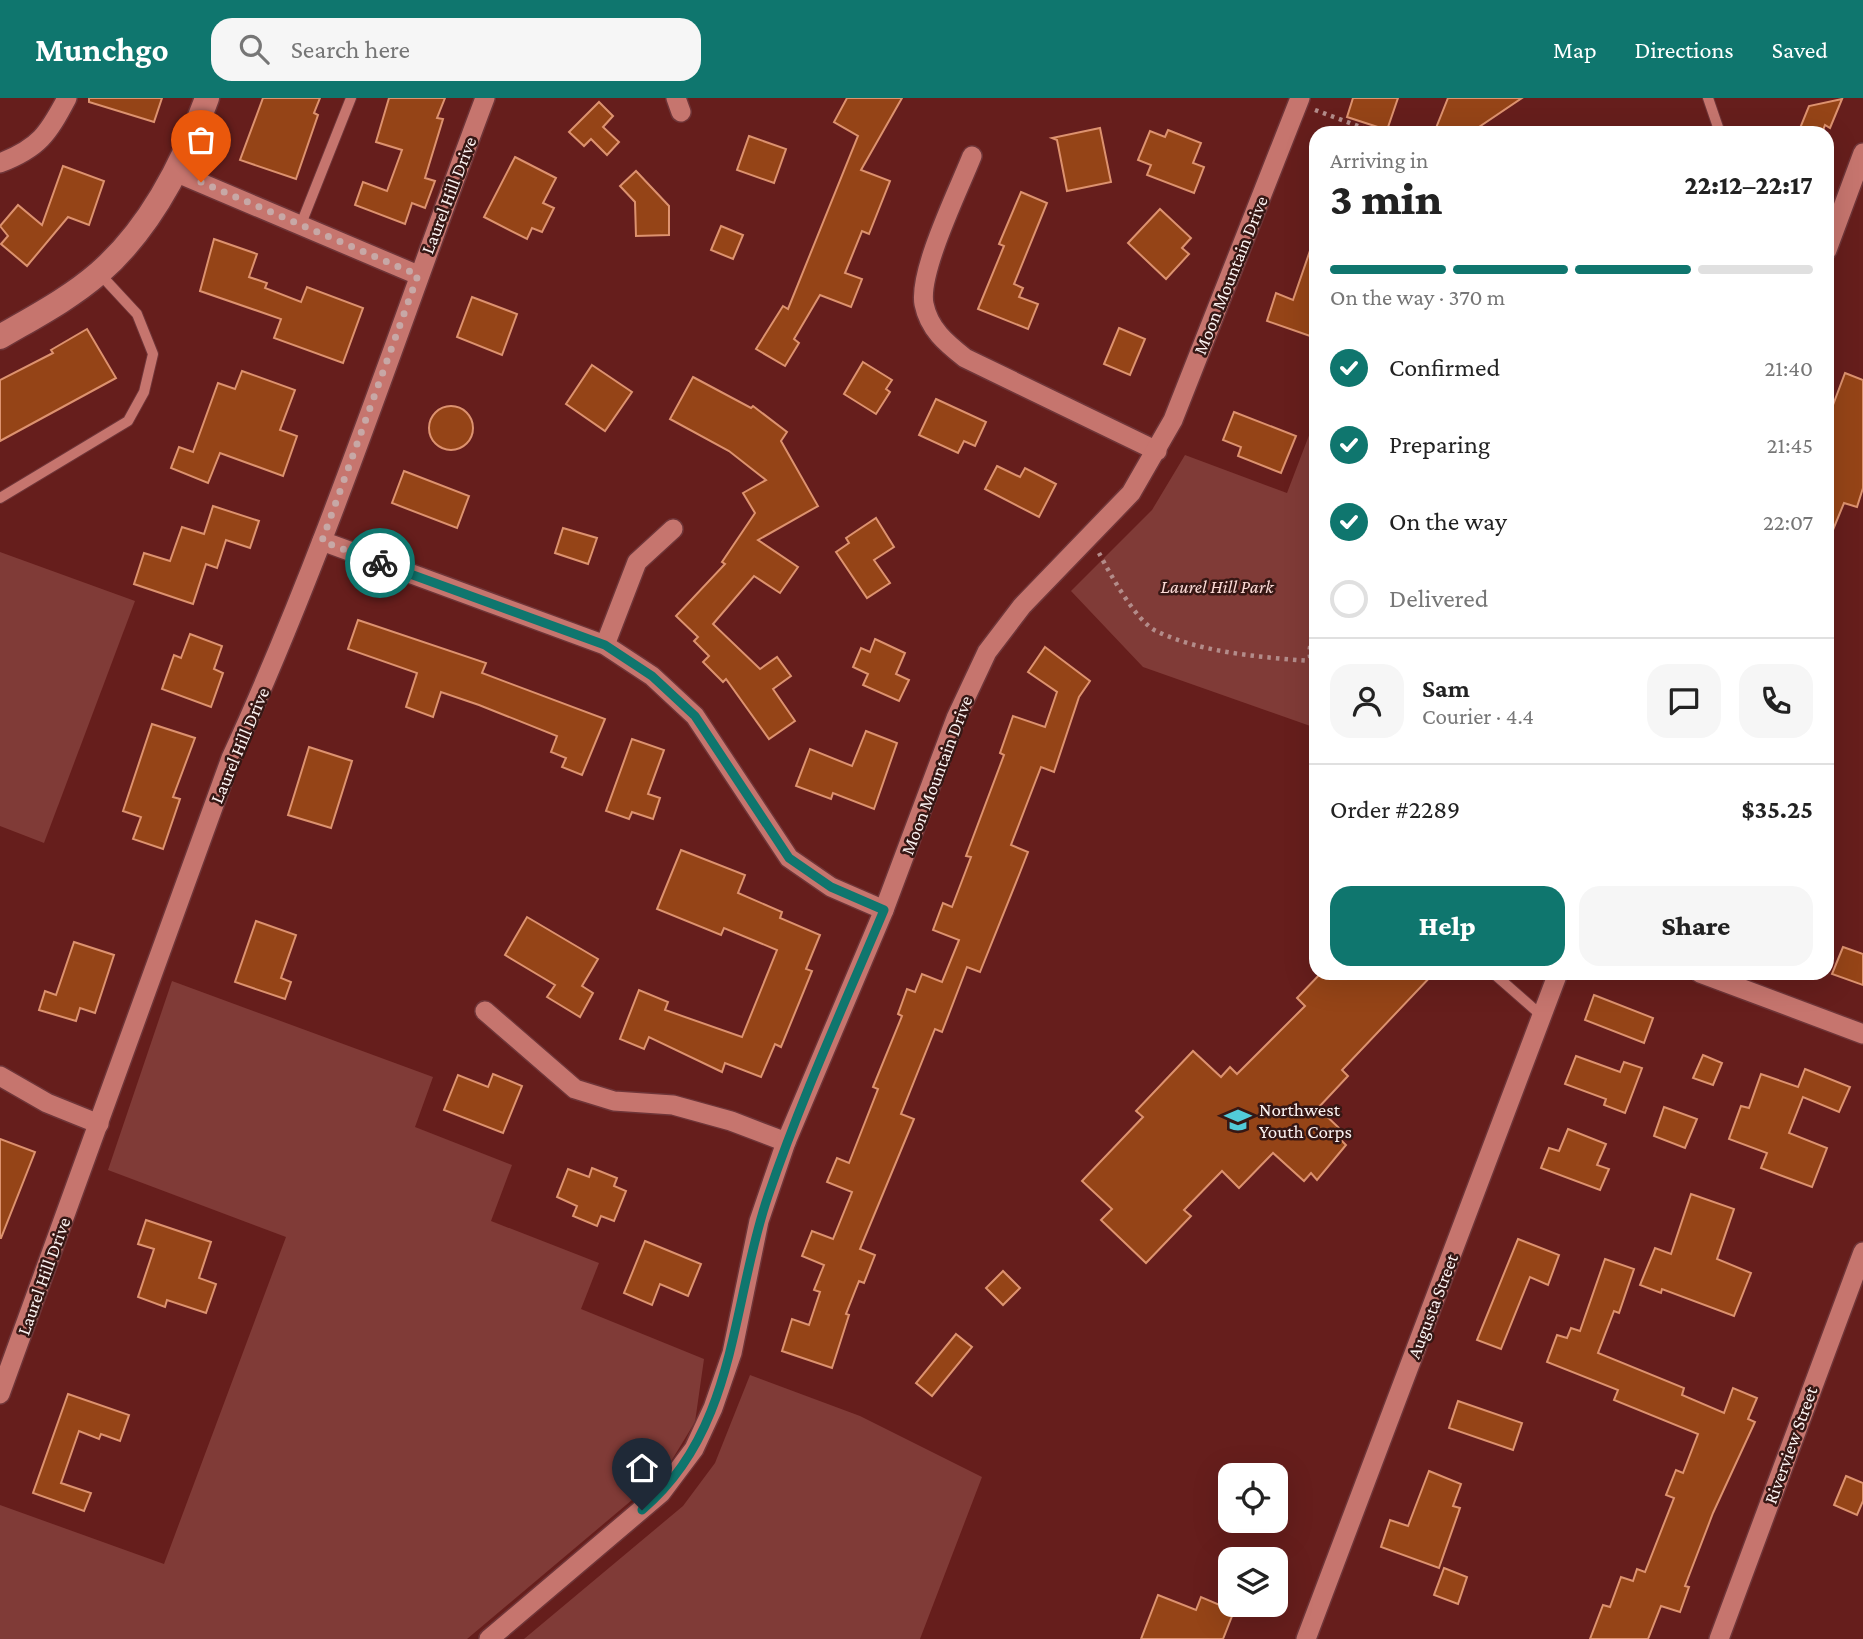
<!DOCTYPE html>
<meta charset="utf-8">
<style>
body{margin:0;font-family:"Crimson Pro",serif;background:#f6f6f6;color:#222;height:100vh;display:flex;flex-direction:column;font-size:26px;white-space:nowrap}
*{box-sizing:border-box;margin:0}
p{font-size:23px;color:#767676}
.icon{flex:none;width:38px;height:38px;fill:none;stroke:currentColor;stroke-width:2;stroke-linecap:round;stroke-linejoin:round}
.map{position:relative;flex:1;overflow:hidden}
.details{position:absolute;left:1309px;top:28px;width:525px;height:854px;display:flex;flex-direction:column;background:#fff;border-radius:21px;box-shadow:0 7px 28px #0002}
.details>*{flex:none}
.buttons{position:absolute;left:1218px;top:1365px;display:grid;gap:14px}
.buttons a{display:grid;place-items:center;width:70px;height:70px;border-radius:14px;background:#fff;box-shadow:0 7px 28px #0002;font-size:35px}
.pin{position:absolute;display:grid;place-items:center;width:60px;height:60px;color:#fff;margin:-72px -30px;border-radius:50% 50% 50% 0;rotate:-45deg;box-shadow:0 0 7px #0007}
.pin .icon{rotate:45deg}
.courier{position:absolute;display:grid;place-items:center;width:70px;height:70px;margin:-35px;border:5px solid #0f766e;border-radius:50%;background:#fff;color:#222;box-shadow:0 2px 9px #0007}
.head em{font-style:normal;font-weight:800}
.head div{display:flex;flex-direction:column-reverse}
.head{display:flex;align-items:center;justify-content:space-between;height:119px;padding:0 21px}
h1{font-size:46px;font-weight:800;line-height:52px}
.bar{display:grid;grid-template-columns:repeat(4,1fr);gap:10px 7px;align-content:center;height:84px;padding:0 21px}
.bar i{height:9px;border-radius:5px;background:#e0e0e0}
.bar .on{background:#0f766e}
.bar p{grid-column:span 4}
.line{display:flex;align-items:center;gap:18px;padding:0 21px;border-top:2px solid #e0e0e0}
.line div{flex:1}
.round{display:grid;place-items:center;flex:none;width:74px;height:74px;border-radius:21px;background:#f6f6f6}
ol{padding:0 21px;list-style:none}
li{display:flex;align-items:center;gap:21px;height:77px}
li p{margin-inline-start:auto}
li .icon{padding:7px;border-radius:50%;background:#0f766e;color:#fff;stroke-width:4}
li:last-child{color:#767676}
li i{width:38px;height:38px;border:4px solid #e0e0e0;border-radius:50%}
.action{display:flex;gap:14px;margin-top:auto;padding:14px 21px}
.action a{flex:1;height:80px;border-radius:21px;background:#0f766e;color:#fff;font-size:28px;font-weight:800;line-height:80px;text-align:center}
.action a+a{background:#f6f6f6;color:#222}
header{display:flex;align-items:center;gap:42px;box-sizing:border-box;height:98px;padding:0 35px;background:#0f766e;color:#fff}
header strong{font-size:33px}
nav{display:flex;gap:38px;margin-inline-start:auto;font-size:24px}
.search{width:490px;height:63px;background:#f6f6f6;display:flex;align-items:center;gap:18px;box-sizing:border-box;padding:0 24px;border-radius:21px;color:#767676;font-size:26px}
.map>svg:first-child{display:block}
.green{fill:#803b37}
.building{fill:#954417;stroke:#dd926f;stroke-width:2}
.lines{fill:none;stroke-linecap:round;stroke-linejoin:round}
.service-casing{stroke:#6f3538;stroke-width:12}
.minor-casing{stroke:#6f3538;stroke-width:22}
.tertiary-casing{stroke:#6f3538;stroke-width:27}
.path{stroke:#b38c8a;stroke-width:4.5;stroke-dasharray:3.5 5;stroke-linecap:butt}
.service{stroke:#c6756e;stroke-width:10}
.minor{stroke:#c6756e;stroke-width:19}
.tertiary{stroke:#c6756e;stroke-width:24}
.done{stroke:#c7a8a6;stroke-width:7;stroke-dasharray:0 12.6}
.route{stroke:#0f766e;stroke-width:9}
.labels{text-anchor:middle;stroke-width:5;stroke-linejoin:round;paint-order:stroke}
.street-label{font-size:19px;fill:#fbf2f1;stroke:#361714}
.park-label{font-size:19px;font-style:italic;fill:#fcdbd7;stroke:#361714}
.poi-label{font-size:19px;fill:#fbf2f1;stroke:#361714;text-anchor:start}
</style>
<header>
<strong>Munchgo</strong>
<div class="search"><svg class="icon" aria-label="search" viewBox="0 0 24 24"><circle cx="10" cy="10" r="6"/><path d="M15 15l6 6"/></svg>Search here</div>
<nav><a>Map</a><a>Directions</a><a>Saved</a></nav>
</header>
<div class="map">
<svg width="1863" height="1541" viewBox="0 0 1863 1541">
<rect width="100%" height="100%" fill="#661e1c"/>
<g class="green">
<path d="M 1316,319 L 1316,630 L 1143,569 L 1071,493 L 1152,412 L 1185,357 L 1287,395 Z"/>
<path d="M 0,454 L 135,503 L 44,745 L 0,728 Z"/>
<path d="M 172,883 L 433,979 L 415,1029 L 512,1067 L 491,1123 L 599,1165 L 581,1211 L 704,1261 L 695,1324 L 664,1375 L 467,1541 L 0,1541 L 0,1407 L 164,1466 L 286,1139 L 108,1072 Z"/>
<path d="M 750,1277 L 860,1318 L 982,1379 L 920,1541 L 524,1541 L 683,1408 L 715,1365 Z"/>
</g>
<g class="building">
<path d="M 89,0 L 162,0 L 154,24 L 89,4 Z"/>
<path d="M 263,0 L 320,0 L 314,15 L 318,17 L 296,81 L 240,62 Z"/>
<path d="M 389,0 L 445,0 L 437,20 L 443,21 L 425,80 L 435,83 L 425,110 L 412,105 L 405,126 L 355,107 L 363,84 L 387,93 L 402,52 L 376,44 Z"/>
<path d="M 847,0 L 902,0 L 861,72 L 890,83 L 869,136 L 862,133 L 845,175 L 862,181 L 851,209 L 820,197 L 794,241 L 799,245 L 785,268 L 756,251 L 783,208 L 788,211 L 858,38 L 834,24 Z"/>
<path d="M 1353,0 L 1398,0 L 1387,32 L 1347,19 Z"/>
<path d="M 1448,0 L 1522,0 L 1470,35 L 1434,35 Z"/>
<path d="M 1842,1 L 1830,30 L 1825,27 L 1822,35 L 1798,35 L 1809,8 Z"/>
<path d="M 599,4 L 613,18 L 603,29 L 619,44 L 607,57 L 591,41 L 584,48 L 569,34 Z"/>
<path d="M 1100,30 L 1111,84 L 1067,93 L 1057,42 L 1052,40 Z"/>
<path d="M 1168,32 L 1201,45 L 1193,65 L 1204,69 L 1194,95 L 1147,77 L 1151,67 L 1138,62 L 1150,33 L 1165,39 Z"/>
<path d="M 749,38 L 786,51 L 774,85 L 737,72 Z"/>
<path d="M 515,59 L 556,80 L 543,105 L 554,110 L 542,134 L 532,130 L 527,141 L 484,119 Z"/>
<path d="M 63,68 L 104,83 L 89,127 L 68,119 L 27,168 L 1,146 L 8,138 L 0,128 L 18,107 L 42,127 Z"/>
<path d="M 636,73 L 669,108 L 669,137 L 636,138 L 635,104 L 620,88 Z"/>
<path d="M 1021,94 L 1047,105 L 1014,186 L 1023,190 L 1019,199 L 1038,206 L 1028,231 L 978,211 L 1004,148 L 999,146 Z"/>
<path d="M 1160,111 L 1191,140 L 1182,150 L 1189,156 L 1166,181 L 1128,145 Z"/>
<path d="M 721,128 L 743,137 L 733,161 L 711,152 Z"/>
<path d="M 214,141 L 257,156 L 249,179 L 267,185 L 265,190 L 301,204 L 307,189 L 363,210 L 343,265 L 274,240 L 281,221 L 200,193 Z"/>
<path d="M 1313,144 L 1316,145 L 1316,240 L 1267,223 L 1276,195 L 1293,202 Z"/>
<path d="M 472,199 L 517,216 L 502,257 L 457,239 Z"/>
<path d="M 1119,230 L 1145,241 L 1130,277 L 1104,266 Z"/>
<path d="M 87,231 L 116,280 L 0,343 L 0,282 L 53,255 L 51,252 Z"/>
<path d="M 863,264 L 892,282 L 886,291 L 890,294 L 876,316 L 844,296 Z"/>
<path d="M 592,267 L 632,294 L 605,333 L 566,306 Z"/>
<path d="M 242,273 L 295,292 L 280,332 L 297,338 L 283,378 L 220,355 L 208,385 L 171,370 L 179,349 L 193,354 L 218,285 L 235,291 Z"/>
<path d="M 1845,275 L 1863,282 L 1863,390 L 1857,409 L 1844,405 L 1828,444 L 1827,323 Z"/>
<path d="M 693,279 L 751,310 L 753,308 L 787,334 L 781,343 L 818,408 L 758,442 L 798,469 L 780,495 L 754,478 L 713,526 L 760,571 L 777,559 L 791,578 L 773,591 L 795,623 L 769,641 L 726,581 L 723,584 L 703,564 L 709,558 L 694,543 L 698,539 L 676,518 L 725,466 L 722,464 L 755,415 L 743,395 L 766,382 L 729,353 L 670,321 Z"/>
<path d="M 936,301 L 986,324 L 975,348 L 964,343 L 958,355 L 919,337 Z"/>
<circle cx="451" cy="330" r="22"/>
<path d="M 1234,314 L 1296,338 L 1281,375 L 1238,358 L 1241,349 L 1223,342 Z"/>
<path d="M 997,368 L 1020,379 L 1025,370 L 1056,386 L 1039,419 L 985,391 Z"/>
<path d="M 404,373 L 469,398 L 457,430 L 392,405 Z"/>
<path d="M 213,408 L 259,423 L 250,450 L 226,442 L 217,470 L 206,466 L 193,506 L 134,486 L 144,455 L 170,463 L 182,429 L 204,436 Z"/>
<path d="M 876,420 L 894,449 L 874,462 L 890,485 L 867,500 L 836,454 L 849,445 L 846,440 Z"/>
<path d="M 563,430 L 597,440 L 588,466 L 555,455 Z"/>
<path d="M 358,522 L 486,565 L 482,575 L 605,621 L 582,677 L 562,669 L 566,660 L 551,654 L 557,638 L 479,607 L 441,594 L 433,619 L 406,609 L 417,575 L 348,551 Z"/>
<path d="M 190,536 L 222,548 L 214,571 L 223,575 L 211,609 L 162,591 L 174,557 L 181,560 Z"/>
<path d="M 875,541 L 905,555 L 896,576 L 909,582 L 899,603 L 863,587 L 868,576 L 853,569 L 861,550 L 870,554 Z"/>
<path d="M 1045,549 L 1090,583 L 1079,599 L 1054,674 L 1041,669 L 1011,747 L 1028,754 L 1019,777 L 980,874 L 967,869 L 942,934 L 935,931 L 901,1016 L 914,1021 L 860,1151 L 875,1157 L 864,1185 L 859,1183 L 846,1216 L 849,1217 L 832,1270 L 782,1253 L 792,1221 L 809,1227 L 820,1194 L 814,1192 L 824,1167 L 802,1158 L 812,1133 L 833,1141 L 852,1094 L 827,1084 L 837,1060 L 849,1065 L 878,991 L 873,989 L 902,918 L 898,916 L 907,891 L 915,894 L 922,876 L 942,884 L 959,842 L 933,832 L 943,805 L 952,809 L 971,759 L 966,758 L 1004,657 L 1000,655 L 1013,618 L 1045,629 L 1057,594 L 1028,574 Z"/>
<path d="M 152,626 L 195,640 L 173,699 L 180,701 L 163,751 L 133,741 L 141,719 L 123,713 Z"/>
<path d="M 866,633 L 897,645 L 874,711 L 833,695 L 831,701 L 796,688 L 810,651 L 852,668 Z"/>
<path d="M 632,641 L 664,652 L 648,696 L 660,700 L 653,721 L 632,714 L 629,721 L 606,713 Z"/>
<path d="M 309,649 L 352,663 L 331,730 L 288,717 Z"/>
<path d="M 681,752 L 745,777 L 738,795 L 782,814 L 780,820 L 820,837 L 806,871 L 812,873 L 781,949 L 775,946 L 761,979 L 725,965 L 722,974 L 649,939 L 644,951 L 620,941 L 639,892 L 668,904 L 665,912 L 742,939 L 777,852 L 724,830 L 721,837 L 657,811 Z"/>
<path d="M 527,819 L 598,861 L 582,888 L 593,895 L 580,919 L 547,899 L 555,887 L 505,857 Z"/>
<path d="M 256,823 L 296,837 L 281,880 L 291,884 L 285,901 L 235,884 Z"/>
<path d="M 74,844 L 114,857 L 95,915 L 80,910 L 76,923 L 39,912 L 45,893 L 56,897 Z"/>
<path d="M 1843,849 L 1863,856 L 1863,887 L 1832,876 Z"/>
<path d="M 1321,875 L 1434,875 L 1342,972 L 1348,978 L 1318,1010 L 1339,1030 L 1334,1035 L 1346,1047 L 1317,1082 L 1311,1075 L 1304,1083 L 1273,1055 L 1239,1090 L 1222,1073 L 1184,1112 L 1191,1118 L 1146,1165 L 1101,1122 L 1112,1111 L 1082,1083 L 1143,1019 L 1136,1013 L 1193,953 L 1221,979 L 1230,969 L 1237,976 L 1305,908 L 1297,900 Z"/>
<path d="M 1594,897 L 1653,920 L 1644,945 L 1585,922 Z"/>
<path d="M 1703,957 L 1722,965 L 1713,987 L 1693,980 Z"/>
<path d="M 1576,958 L 1620,974 L 1624,964 L 1642,970 L 1625,1015 L 1604,1007 L 1606,1001 L 1565,986 Z"/>
<path d="M 1805,971 L 1850,989 L 1839,1014 L 1803,999 L 1789,1035 L 1827,1050 L 1812,1089 L 1761,1070 L 1767,1055 L 1729,1041 L 1741,1008 L 1749,1010 L 1761,976 L 1798,989 Z"/>
<path d="M 493,976 L 522,988 L 503,1035 L 444,1012 L 458,977 L 488,989 Z"/>
<path d="M 1664,1009 L 1697,1021 L 1685,1050 L 1654,1038 Z"/>
<path d="M 1568,1031 L 1606,1046 L 1597,1067 L 1609,1071 L 1600,1092 L 1541,1070 L 1549,1050 L 1559,1053 Z"/>
<path d="M 0,1041 L 35,1054 L 1,1140 L 0,1140 Z"/>
<path d="M 592,1070 L 617,1080 L 614,1088 L 626,1093 L 614,1123 L 601,1118 L 597,1128 L 573,1118 L 577,1108 L 557,1099 L 568,1071 L 589,1079 Z"/>
<path d="M 1691,1096 L 1734,1111 L 1717,1161 L 1751,1175 L 1734,1218 L 1662,1191 L 1661,1195 L 1640,1187 L 1655,1150 L 1671,1156 Z"/>
<path d="M 146,1122 L 211,1144 L 199,1180 L 216,1186 L 206,1215 L 167,1202 L 165,1209 L 138,1199 L 154,1151 L 138,1146 Z"/>
<path d="M 1518,1141 L 1559,1157 L 1548,1187 L 1530,1179 L 1501,1251 L 1477,1242 Z"/>
<path d="M 645,1143 L 701,1166 L 688,1198 L 660,1186 L 652,1207 L 624,1195 Z"/>
<path d="M 1605,1161 L 1634,1171 L 1619,1215 L 1614,1213 L 1598,1255 L 1684,1290 L 1682,1297 L 1724,1315 L 1733,1290 L 1757,1300 L 1748,1321 L 1755,1324 L 1713,1415 L 1685,1488 L 1689,1489 L 1680,1514 L 1661,1508 L 1648,1541 L 1590,1541 L 1603,1507 L 1610,1509 L 1621,1479 L 1633,1483 L 1637,1471 L 1645,1474 L 1674,1400 L 1666,1397 L 1676,1372 L 1683,1375 L 1698,1336 L 1614,1302 L 1618,1292 L 1547,1264 L 1557,1237 L 1567,1240 L 1571,1230 L 1580,1233 Z"/>
<path d="M 1003,1173 L 1020,1190 L 1003,1207 L 986,1190 Z"/>
<path d="M 956,1236 L 972,1249 L 932,1298 L 916,1285 Z"/>
<path d="M 68,1296 L 129,1317 L 120,1343 L 101,1336 L 99,1341 L 79,1333 L 61,1385 L 91,1395 L 84,1413 L 33,1395 Z"/>
<path d="M 1458,1303 L 1522,1325 L 1513,1352 L 1449,1330 Z"/>
<path d="M 1429,1373 L 1461,1386 L 1453,1408 L 1460,1410 L 1439,1470 L 1381,1449 L 1390,1422 L 1408,1428 Z"/>
<path d="M 1846,1378 L 1863,1385 L 1863,1403 L 1857,1417 L 1834,1407 Z"/>
<path d="M 1444,1470 L 1467,1479 L 1458,1506 L 1434,1497 Z"/>
<path d="M 1158,1497 L 1196,1512 L 1201,1499 L 1234,1513 L 1223,1541 L 1141,1541 Z"/>
</g>
<g class="lines">
<g class="service-casing">
<g id="service">
<path d="M 1708,0 L 1720,35"/>
<path d="M 301,126 L 351,0"/>
<path d="M 0,400 L 128,323 L 144,294 L 153,256 L 137,216 L 99,175"/>
<path d="M 1493,875 L 1542,918"/>
</g>
</g>
<g class="minor-casing">
<g id="minor">
<path d="M 676,0 L 681,14"/>
<path d="M 972,58 C 959,91 918,174 924,206 C 929,231 946,245 965,260 L 1157,353"/>
<path d="M 0,65 C 39,50 48,36 67,0"/>
<path d="M 175,74 L 418,177"/>
<path d="M 1827,152 L 1863,55"/>
<path d="M 322,443 L 605,547 L 652,578 L 695,618 L 789,760 L 831,789 L 884,812"/>
<path d="M 605,547 L 637,464 L 673,431"/>
<path d="M 1700,875 L 1863,936"/>
<path d="M 485,913 L 575,991 L 614,1003 L 673,1007 L 731,1023 L 786,1044"/>
<path d="M 0,978 L 47,1005 L 99,1026"/>
<path d="M 0,1296 L 231,660 C 329,446 402,220 485,0"/>
<path d="M 489,1541 L 661,1395 L 694,1351 L 713,1310 L 732,1255 L 759,1123 L 786,1044 L 884,812 L 956,620 L 987,554 L 1022,508 L 1131,395 L 1173,322 L 1300,0"/>
<path d="M 1306,1541 L 1558,875"/>
<path d="M 1719,1541 L 1863,1154"/>
</g>
</g>
<g class="tertiary-casing">
<path id="tertiary" d="M 0,239 C 34,219 69,201 99,175 C 151,130 184,64 207,0"/>
</g>
<g class="path">
<path d="M 1315,12 L 1377,35"/>
<path d="M 1099,455 C 1110,476 1136,523 1156,533 C 1202,555 1260,559 1310,563"/>
<path d="M 1316,532 C 1309,547 1306,558 1316,572"/>
</g>
<use href="#service" class="service"/>
<use href="#minor" class="minor"/>
<use href="#tertiary" class="tertiary"/>
</g>
<g class="lines">
<path class="done" d="M 201,84 L 418,177 L 322,443 L 380,465"/>
<path class="route" d="M 380,465 L 605,547 L 652,578 L 695,618 L 789,760 L 831,789 L 884,812 C 844,907 801,1001 768,1098 C 731,1206 737,1332 642,1412"/>
</g>
<defs>
<g id="school-bare" transform="scale(2.1)"><path d="M0-5L7-2L0 1L-7-2ZM-4 1L0 2.5L4 1V4Q0 6-4 4Z" fill="#52cbd9" stroke="#361714" stroke-width="2.5" paint-order="stroke"/></g>
</defs>
<g fill-rule="evenodd">
<use href="#school-bare" x="1238" y="1022"/>
</g>
<g class="labels">
<g class="street-label">
<text transform="translate(448 97) rotate(-69)" y="7">Laurel Hill Drive</text>
<text transform="translate(1230 177) rotate(-68)" y="7">Moon Mountain Drive</text>
<text transform="translate(239 647) rotate(-67)" y="7">Laurel Hill Drive</text>
<text transform="translate(936 677) rotate(-69)" y="7">Moon Mountain Drive</text>
<text transform="translate(43 1178) rotate(-70)" y="7">Laurel Hill Drive</text>
<text transform="translate(1432 1208) rotate(-69)" y="7">Augusta Street</text>
<text transform="translate(1790 1347) rotate(-70)" y="7">Riverview Street</text>
</g>
<g class="park-label">
<text x="1217" y="495">Laurel Hill Park</text>
</g>
<g class="poi-label">
<text x="1259" y="1018">Northwest<tspan x="1259" dy="22">Youth Corps</tspan></text>
</g>
</g>
</svg>
<div class="buttons">
<a><svg class="icon" aria-label="locate" viewBox="0 0 24 24"><circle cx="12" cy="12" r="6"/><path d="M12 2v4M12 18v4M2 12h4M18 12h4"/></svg></a>
<a><svg class="icon" aria-label="layers" viewBox="0 0 24 24"><path d="M12 4l9 5-9 5-9-5zM3 14l9 5 9-5"/></svg></a>
</div>
<div class="pin" style="left:201px;top:84px;background:#ea580c"><svg class="icon" aria-label="bag" viewBox="0 0 24 24"><path d="M5 8h14l-1 12H6zM9 8a3 3 0 0 1 6 0"/></svg></div>
<div class="pin" style="left:642px;top:1412px;background:#1f2937"><svg class="icon" aria-label="home" viewBox="0 0 24 24"><path d="M3 11l9-7 9 7M6 9v11h12V9"/></svg></div>
<div class="courier" style="left:380px;top:465px"><svg class="icon" aria-label="bike" viewBox="0 0 24 24"><circle cx="6" cy="16" r="4"/><circle cx="18" cy="16" r="4"/><path d="M6 16l4-8h5l3 8M10 8l3 8H6M13 5h3"/></svg></div>
<section class="details">
<div class="head"><div><h1>3 min</h1><p>Arriving in</p></div><em>22:12–22:17</em></div>
<div class="bar"><i class="on"></i><i class="on"></i><i class="on"></i><i></i><p>On the way · 370 m</p></div>
<ol>
<li><svg class="icon" aria-label="check" viewBox="0 0 24 24"><path d="M5 12l5 5 9-10"/></svg>Confirmed<p>21:40</p></li>
<li><svg class="icon" aria-label="check" viewBox="0 0 24 24"><path d="M5 12l5 5 9-10"/></svg>Preparing<p>21:45</p></li>
<li><svg class="icon" aria-label="check" viewBox="0 0 24 24"><path d="M5 12l5 5 9-10"/></svg>On the way<p>22:07</p></li>
<li><i></i>Delivered</li>
</ol>
<div class="line" style="height:126px"><a class="round"><svg class="icon" aria-label="person" viewBox="0 0 24 24"><circle cx="12" cy="8" r="4"/><path d="M4 21q1-7 8-7t8 7"/></svg></a><div><b>Sam</b><p>Courier · 4.4</p></div><a class="round"><svg class="icon" aria-label="chat" viewBox="0 0 24 24"><path d="M4 5h16v11H9l-5 4z"/></svg></a><a class="round"><svg class="icon" aria-label="phone" viewBox="0 0 24 24"><path d="M5 4h4l2 5-3 2q2 4 5 5l2-3 5 2v4C11 20 4 13 5 4z"/></svg></a></div>
<div class="line" style="height:91px"><div>Order #2289</div><b>$35.25</b></div>
<div class="action"><a>Help</a><a>Share</a></div>
</section>
</div>
